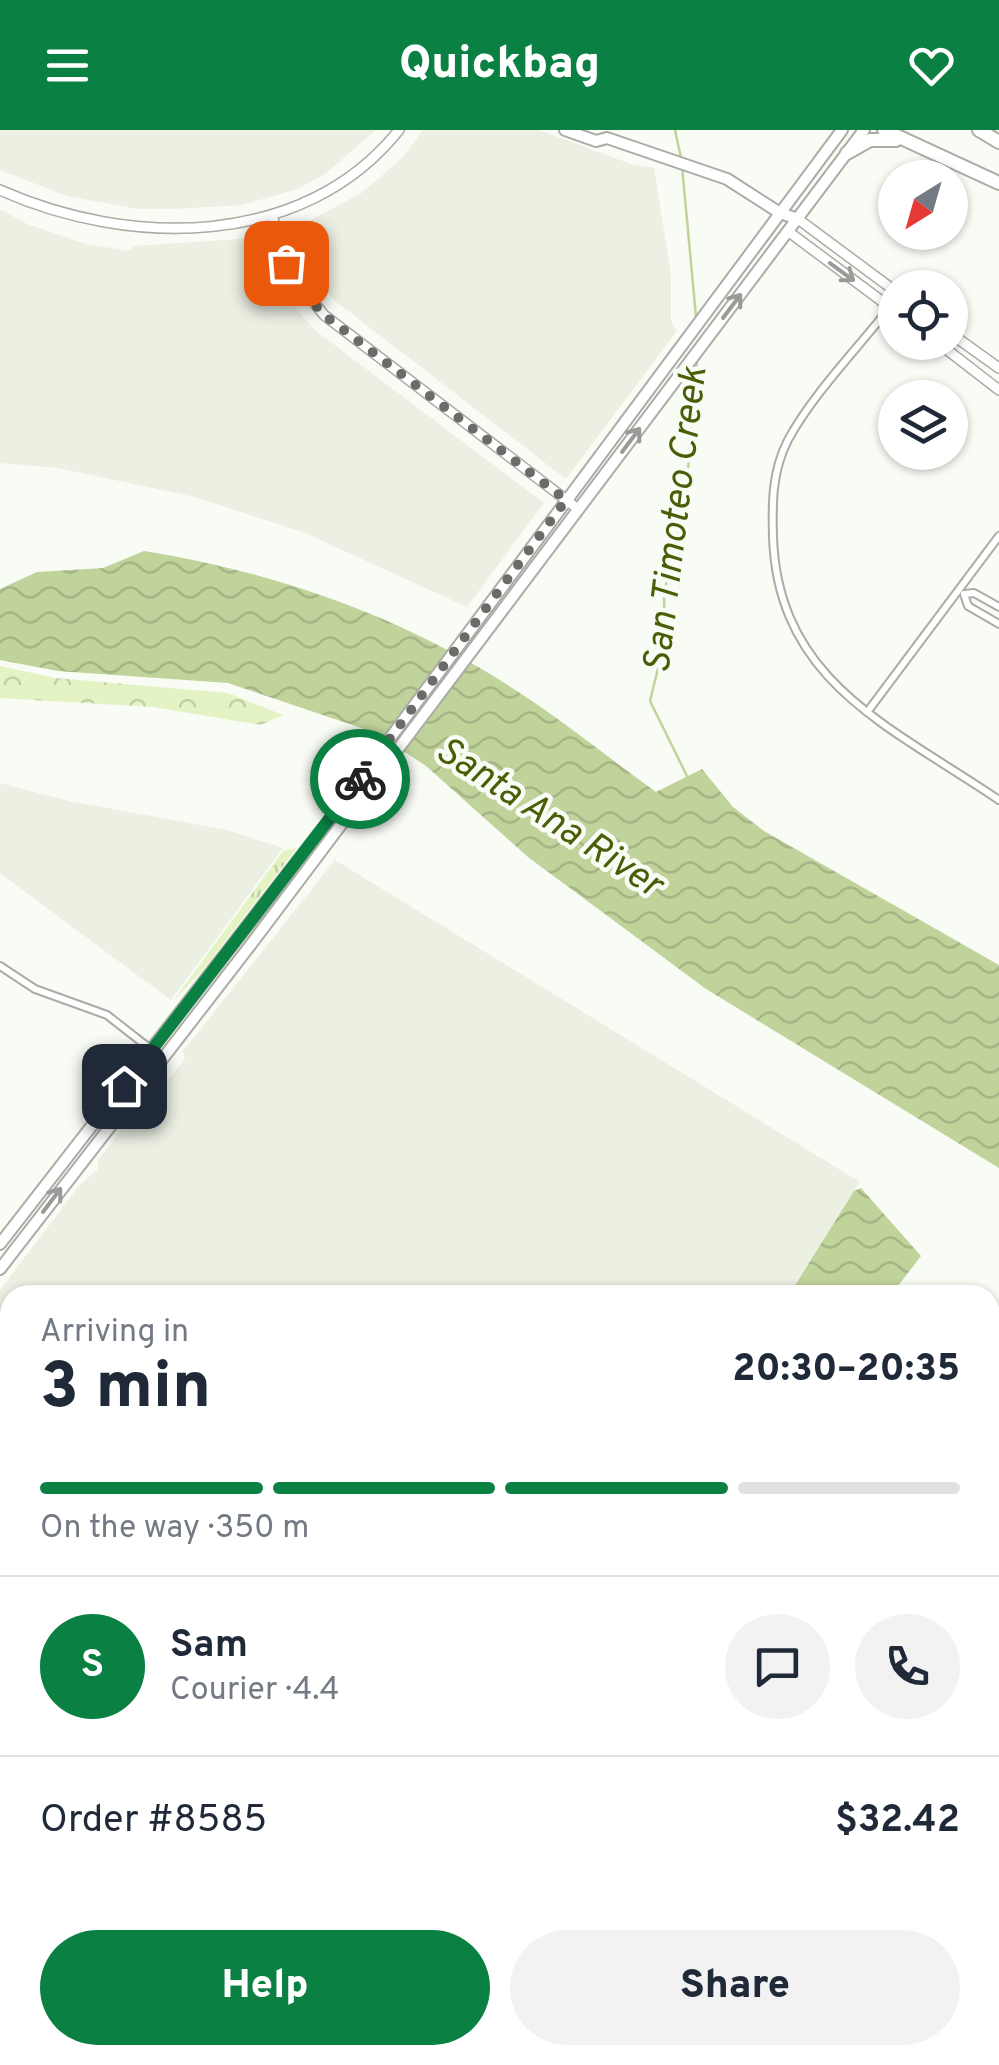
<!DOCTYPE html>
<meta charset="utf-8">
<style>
body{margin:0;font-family:Overpass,sans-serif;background:#f2f2f3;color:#1f2937;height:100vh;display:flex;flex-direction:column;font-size:38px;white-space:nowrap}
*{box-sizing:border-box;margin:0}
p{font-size:32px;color:#747a83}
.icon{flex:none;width:55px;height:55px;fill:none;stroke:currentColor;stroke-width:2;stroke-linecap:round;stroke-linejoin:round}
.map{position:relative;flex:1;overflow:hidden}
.sheet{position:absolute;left:0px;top:1155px;width:1000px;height:780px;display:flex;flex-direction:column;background:#fff;border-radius:30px 30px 0 0;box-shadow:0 2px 8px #0004}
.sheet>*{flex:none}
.needle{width:65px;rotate:217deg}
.controls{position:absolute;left:878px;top:30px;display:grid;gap:20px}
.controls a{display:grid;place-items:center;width:90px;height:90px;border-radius:50%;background:#fff;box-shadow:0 2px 8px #0004;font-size:50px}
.pin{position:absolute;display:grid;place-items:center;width:85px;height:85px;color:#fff;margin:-42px;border-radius:20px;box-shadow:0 5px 15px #0006}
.courier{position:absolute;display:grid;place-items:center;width:100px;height:100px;margin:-50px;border:8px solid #0b8043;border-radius:50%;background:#fff;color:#222;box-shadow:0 2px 12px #0007}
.summary em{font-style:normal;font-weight:800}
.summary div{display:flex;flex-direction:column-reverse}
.summary{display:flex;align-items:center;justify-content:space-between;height:170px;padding:0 40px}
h1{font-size:65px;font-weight:800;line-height:75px}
.bar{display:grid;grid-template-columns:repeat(4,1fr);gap:15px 10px;align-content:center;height:120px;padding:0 40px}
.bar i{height:12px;border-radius:8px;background:#e0e1e3}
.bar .on{background:#0b8043}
.bar p{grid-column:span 4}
.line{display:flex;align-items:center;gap:25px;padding:0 40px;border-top:2px solid #e0e1e3}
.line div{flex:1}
.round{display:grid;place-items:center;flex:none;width:105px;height:105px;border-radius:52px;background:#f2f2f3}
.cta{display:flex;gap:20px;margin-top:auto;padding:20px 40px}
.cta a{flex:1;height:115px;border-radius:60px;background:#0b8043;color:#fff;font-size:40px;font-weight:800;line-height:115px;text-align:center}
.cta a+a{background:#f2f2f3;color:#1f2937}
header{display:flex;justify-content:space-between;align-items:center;height:130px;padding:0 40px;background:#0b8043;color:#fff;font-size:45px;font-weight:800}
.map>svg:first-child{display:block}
.built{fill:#ecf0e3}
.grass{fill:url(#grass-tufts)}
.forest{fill:url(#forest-crowns)}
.water{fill:url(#water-waves)}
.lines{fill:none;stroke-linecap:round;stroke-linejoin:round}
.stream{stroke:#c0d39b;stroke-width:2.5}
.street-casing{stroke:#aaaca6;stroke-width:10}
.secondary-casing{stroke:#aaaca6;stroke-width:12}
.primary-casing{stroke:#aaaca6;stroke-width:14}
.highway-casing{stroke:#aaaca6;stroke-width:16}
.street{stroke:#fff;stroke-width:6}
.secondary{stroke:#fff;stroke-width:9}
.primary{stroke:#fff;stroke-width:10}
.highway{stroke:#fff;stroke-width:12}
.oneway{stroke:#9a9a99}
.done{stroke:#6b6c69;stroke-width:10;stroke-dasharray:0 18}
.route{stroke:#0b8043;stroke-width:12}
.labels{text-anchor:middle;stroke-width:9;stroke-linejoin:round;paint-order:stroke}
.water-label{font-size:38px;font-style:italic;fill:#4a5e08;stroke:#f9fbf5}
</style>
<header><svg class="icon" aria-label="menu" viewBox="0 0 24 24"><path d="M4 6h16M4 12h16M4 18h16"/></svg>Quickbag<svg class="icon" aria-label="heart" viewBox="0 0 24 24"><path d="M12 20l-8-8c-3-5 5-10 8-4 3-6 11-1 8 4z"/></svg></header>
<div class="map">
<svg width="999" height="1935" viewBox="0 0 999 1935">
<defs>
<pattern id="grass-tufts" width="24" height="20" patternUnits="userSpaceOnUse" patternTransform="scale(2.5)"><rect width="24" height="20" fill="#e3f3c4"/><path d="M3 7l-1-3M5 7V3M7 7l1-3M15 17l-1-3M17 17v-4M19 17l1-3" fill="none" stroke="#c2d0a8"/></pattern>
<pattern id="forest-crowns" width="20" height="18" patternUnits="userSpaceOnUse" patternTransform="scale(2.5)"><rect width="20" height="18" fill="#e3f3c4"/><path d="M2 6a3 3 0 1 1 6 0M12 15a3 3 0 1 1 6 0" fill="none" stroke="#c2d0a8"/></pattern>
<pattern id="water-waves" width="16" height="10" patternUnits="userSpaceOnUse" patternTransform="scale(2.5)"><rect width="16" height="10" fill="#c0d39b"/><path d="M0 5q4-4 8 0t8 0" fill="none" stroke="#a5b585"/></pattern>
</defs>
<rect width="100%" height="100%" fill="#f9fbf5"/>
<g class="built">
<path d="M 0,0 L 376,0 L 324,45 L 295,60 L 242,75 L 173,79 L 138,79 L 67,66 L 0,40 Z"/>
<path d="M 423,0 L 539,0 L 631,34 L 654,38 L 671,144 L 671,191 L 677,201 L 566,349 L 334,170 L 300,124 L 293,101 L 296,98 L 363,62 L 401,29 Z"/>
<path d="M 0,79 L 27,94 L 86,114 L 129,121 L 135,116 L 254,108 L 286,168 L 316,201 L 544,373 L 467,477 L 305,403 L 195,367 L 58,338 L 0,333 Z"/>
<path d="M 0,653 L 69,671 L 227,700 L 283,718 L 171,870 L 0,743 Z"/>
<path d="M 335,730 L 860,1052 L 789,1165 L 10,1165 L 10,1318 L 0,1311 L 0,1160 L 78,1057 L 98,1039 L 98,1030 L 161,950 L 168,950 L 185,929 L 183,921 Z"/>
<path d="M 0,1334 L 10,1341 L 10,1547 L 0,1540 Z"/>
<path d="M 0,1739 L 10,1747 L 10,1925 L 232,1925 L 225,1935 L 0,1935 Z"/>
</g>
<path class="grass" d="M 297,718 L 202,841 L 174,870 L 283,721 Z"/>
<path class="forest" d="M 0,536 L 55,548 L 228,563 L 283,585 L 261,595 L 153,577 L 0,568 Z"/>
<g class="water">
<path d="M 144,421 C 276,442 407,488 520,563 C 566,593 610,629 656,662 L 702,639 L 733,677 L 764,701 L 999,835 L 999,1038 L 706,859 L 528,727 L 426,636 L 376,603 L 228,553 L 58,541 L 0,530 L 0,459 L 37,442 L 103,438 Z"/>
<path d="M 861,1058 L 921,1126 L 891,1165 L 789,1165 L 854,1061 Z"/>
</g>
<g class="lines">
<g class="stream">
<path d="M 675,0 L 681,28"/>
<path d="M 682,36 L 696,187"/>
<path d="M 687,646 L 650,571 L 665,510 L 664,463 L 685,375 L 697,230"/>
<path d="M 990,1217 L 999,1217"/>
<path d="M 317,1935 L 324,1925"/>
</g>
<g class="street-casing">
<g id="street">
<path d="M 890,177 C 858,218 812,265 788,310 C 772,341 772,373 773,407 C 778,553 892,597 999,670"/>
<path d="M 964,464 L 968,476 L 999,494"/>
<path d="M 964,464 L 974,463 L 999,477"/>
<path d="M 868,581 L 999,406"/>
<path d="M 0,836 L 35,859 L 107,885 L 162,928"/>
<path d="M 0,1320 L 10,1328"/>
<path d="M 0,1728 L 10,1736"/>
<path d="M 53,1935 L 61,1925"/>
<path d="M 924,1935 L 925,1925"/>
</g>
</g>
<g class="secondary-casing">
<g id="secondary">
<path d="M 0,60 C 130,118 304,119 399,0"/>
<path d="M 272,86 L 291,143 L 324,185 L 578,379"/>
<path d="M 798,89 L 895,161"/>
<path d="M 789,102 L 895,181"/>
<path d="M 950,203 L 999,238"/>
<path d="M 937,212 L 999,260"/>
<path d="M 0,1629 L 10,1636"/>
<path d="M 0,1644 L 10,1652"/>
<path d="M 378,1925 L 392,1935"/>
<path d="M 399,1925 L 413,1935"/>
</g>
</g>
<g class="primary-casing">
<g id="primary">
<path d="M 565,0 L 596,11 L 607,8 L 727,49 L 780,83 L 798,89"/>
<path d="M 0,1114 L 327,693 L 842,0"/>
<path d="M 0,1139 L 249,817 L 864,0"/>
</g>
</g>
<g class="highway-casing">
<g id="highway">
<path d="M 884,0 L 999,53"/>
<path d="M 979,0 L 999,12"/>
<path d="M 847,23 L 870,10 L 896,10"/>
</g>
</g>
<use href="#street" class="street"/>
<use href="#secondary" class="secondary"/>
<use href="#primary" class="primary"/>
<use href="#highway" class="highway"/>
</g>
<defs><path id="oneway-shaft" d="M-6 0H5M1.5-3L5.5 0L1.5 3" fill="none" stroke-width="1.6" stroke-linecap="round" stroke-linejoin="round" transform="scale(2.5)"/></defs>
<g class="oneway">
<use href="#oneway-shaft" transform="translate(842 142) rotate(36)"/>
<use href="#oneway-shaft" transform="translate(732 176) rotate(-53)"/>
<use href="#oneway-shaft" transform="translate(631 310) rotate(-53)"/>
<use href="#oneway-shaft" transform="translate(52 1070) rotate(-53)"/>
</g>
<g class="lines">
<path class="done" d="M 286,133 L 298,155 L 324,185 L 566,370 L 360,649"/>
<path class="route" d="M 124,956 L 360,649"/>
</g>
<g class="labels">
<g class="water-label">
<text transform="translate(674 390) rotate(-83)" y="13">San Timoteo Creek</text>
<text transform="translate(550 686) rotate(33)" y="13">Santa Ana River</text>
</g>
</g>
</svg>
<div class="controls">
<a><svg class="needle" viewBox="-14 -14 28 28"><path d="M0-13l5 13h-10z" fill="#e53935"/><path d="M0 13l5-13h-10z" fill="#747a83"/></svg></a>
<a><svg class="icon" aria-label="locate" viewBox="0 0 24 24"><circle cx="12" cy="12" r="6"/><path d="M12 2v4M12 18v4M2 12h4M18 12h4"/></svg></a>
<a><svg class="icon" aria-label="layers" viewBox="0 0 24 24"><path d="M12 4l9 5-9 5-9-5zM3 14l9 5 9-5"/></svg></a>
</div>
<div class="pin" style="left:286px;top:133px;background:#ea580c"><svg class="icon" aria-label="bag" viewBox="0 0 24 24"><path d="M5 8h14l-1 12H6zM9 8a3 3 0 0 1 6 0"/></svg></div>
<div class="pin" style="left:124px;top:956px;background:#1f2937"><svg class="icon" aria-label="home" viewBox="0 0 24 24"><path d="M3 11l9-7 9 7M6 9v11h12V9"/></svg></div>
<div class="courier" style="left:360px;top:649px"><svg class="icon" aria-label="bike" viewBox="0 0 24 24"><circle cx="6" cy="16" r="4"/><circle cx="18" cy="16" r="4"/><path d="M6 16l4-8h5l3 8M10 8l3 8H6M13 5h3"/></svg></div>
<section class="sheet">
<div class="summary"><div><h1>3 min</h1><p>Arriving in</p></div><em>20:30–20:35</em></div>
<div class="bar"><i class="on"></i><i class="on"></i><i class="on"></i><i></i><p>On the way · 350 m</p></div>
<div class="line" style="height:180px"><b class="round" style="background:#0b8043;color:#fff">S</b><div><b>Sam</b><p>Courier · 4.4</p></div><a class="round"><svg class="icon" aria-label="chat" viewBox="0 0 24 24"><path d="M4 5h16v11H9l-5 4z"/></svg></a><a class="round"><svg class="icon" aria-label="phone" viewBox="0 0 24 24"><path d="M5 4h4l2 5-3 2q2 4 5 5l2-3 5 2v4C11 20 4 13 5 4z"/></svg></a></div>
<div class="line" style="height:130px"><div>Order #8585</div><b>$32.42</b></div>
<div class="cta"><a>Help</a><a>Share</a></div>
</section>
</div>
